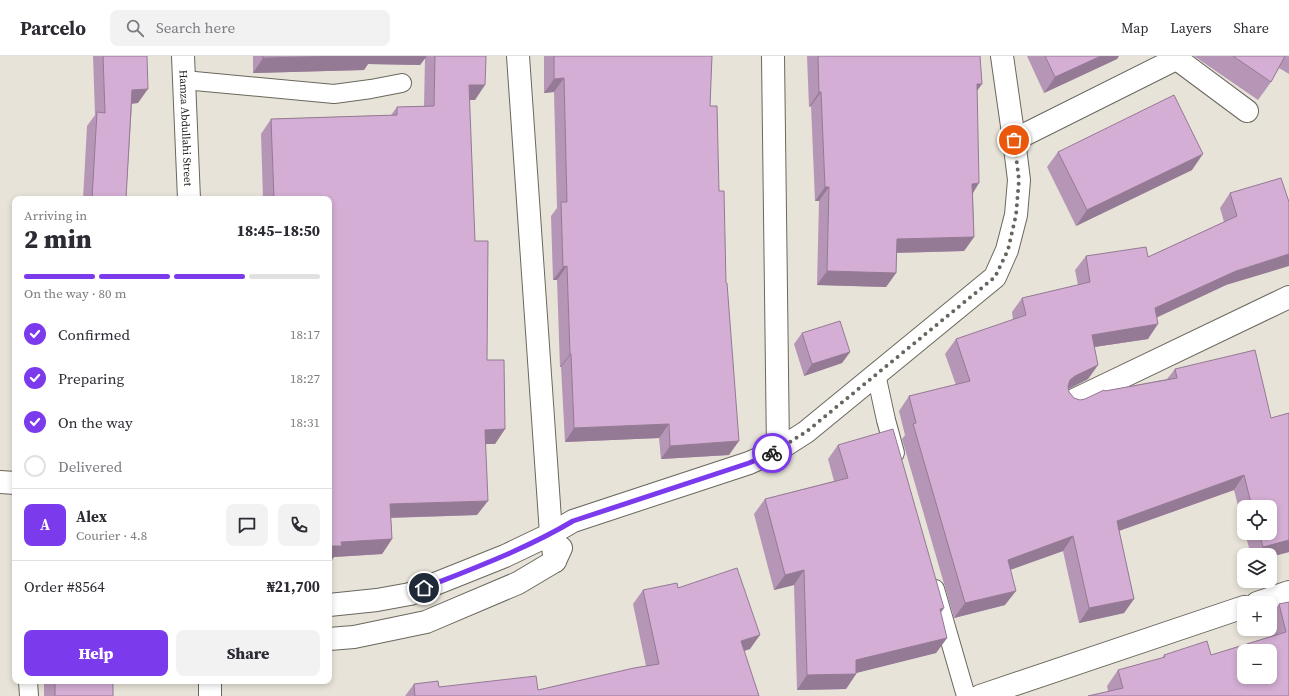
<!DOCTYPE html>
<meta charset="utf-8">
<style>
body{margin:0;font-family:"Source Serif 4",serif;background:#f2f2f3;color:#2b2b33;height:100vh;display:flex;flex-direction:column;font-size:15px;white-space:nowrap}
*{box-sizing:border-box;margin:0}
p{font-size:13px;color:#7c7c81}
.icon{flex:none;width:22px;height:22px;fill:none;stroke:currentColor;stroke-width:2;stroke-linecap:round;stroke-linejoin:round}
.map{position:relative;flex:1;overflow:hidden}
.panel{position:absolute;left:12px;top:140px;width:320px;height:488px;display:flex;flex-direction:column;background:#fff;border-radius:8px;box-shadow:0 2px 6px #0003}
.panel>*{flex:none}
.fabs{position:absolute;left:1237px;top:444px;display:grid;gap:8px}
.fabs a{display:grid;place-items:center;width:40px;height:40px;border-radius:8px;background:#fff;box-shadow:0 2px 6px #0003;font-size:20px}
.pin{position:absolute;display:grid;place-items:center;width:34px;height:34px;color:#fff;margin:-17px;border:2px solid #fff;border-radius:50%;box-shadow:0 1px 4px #0007}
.courier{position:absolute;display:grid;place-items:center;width:40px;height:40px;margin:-20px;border:3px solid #7c3aed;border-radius:50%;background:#fff;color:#222;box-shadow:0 1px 5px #0007}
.head em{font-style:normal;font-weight:800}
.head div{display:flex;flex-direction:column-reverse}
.head{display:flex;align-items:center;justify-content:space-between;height:68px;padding:0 12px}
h1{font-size:26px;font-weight:800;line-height:30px}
.bar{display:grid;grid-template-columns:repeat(4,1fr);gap:6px 4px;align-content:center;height:48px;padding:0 12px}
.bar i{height:5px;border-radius:3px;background:#e1e1e2}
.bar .current{background:#7c3aed}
.bar p{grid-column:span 4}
.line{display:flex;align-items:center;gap:10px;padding:0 12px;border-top:1px solid #e1e1e2}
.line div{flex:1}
.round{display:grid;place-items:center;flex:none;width:42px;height:42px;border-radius:8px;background:#f2f2f3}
ol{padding:0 12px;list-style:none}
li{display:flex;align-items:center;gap:12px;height:44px}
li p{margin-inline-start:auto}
li .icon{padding:4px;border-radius:50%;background:#7c3aed;color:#fff;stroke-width:4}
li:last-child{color:#7c7c81}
li i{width:22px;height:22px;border:2px solid #e1e1e2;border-radius:50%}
.action{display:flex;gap:8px;margin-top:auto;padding:8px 12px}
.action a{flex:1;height:46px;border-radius:8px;background:#7c3aed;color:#fff;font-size:16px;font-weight:800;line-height:46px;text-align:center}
.action a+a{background:#f2f2f3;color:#2b2b33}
header{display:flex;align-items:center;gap:24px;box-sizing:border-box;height:56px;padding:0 20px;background:#fff;border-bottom:1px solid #e1e1e2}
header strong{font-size:19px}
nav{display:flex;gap:22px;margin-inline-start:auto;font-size:14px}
.search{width:280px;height:36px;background:#f2f2f3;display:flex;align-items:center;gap:10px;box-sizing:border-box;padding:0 14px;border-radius:8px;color:#7c7c81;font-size:15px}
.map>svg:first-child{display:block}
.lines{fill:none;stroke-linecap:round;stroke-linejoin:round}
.lane-casing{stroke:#6a675d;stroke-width:20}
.street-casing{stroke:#6a675d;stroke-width:24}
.secondary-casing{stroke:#6a675d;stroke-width:24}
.lane{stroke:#fff;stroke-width:18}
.street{stroke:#fff;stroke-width:22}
.secondary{stroke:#fff;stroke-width:22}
.wall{fill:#b696b6}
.shaded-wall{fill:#947a94}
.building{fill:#d4aed4;stroke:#947a94;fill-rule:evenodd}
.done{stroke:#67655e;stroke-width:4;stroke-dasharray:0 7.2}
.route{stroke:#7c3aed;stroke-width:5}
.labels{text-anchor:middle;stroke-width:3;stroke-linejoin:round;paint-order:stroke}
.street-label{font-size:11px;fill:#22211c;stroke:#e7e3d8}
</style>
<header>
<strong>Parcelo</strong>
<div class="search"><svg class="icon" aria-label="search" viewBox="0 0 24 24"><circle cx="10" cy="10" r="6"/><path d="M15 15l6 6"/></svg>Search here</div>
<nav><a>Map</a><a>Layers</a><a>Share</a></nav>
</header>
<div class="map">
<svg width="1289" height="640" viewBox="0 0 1289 640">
<rect width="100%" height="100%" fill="#e7e3d8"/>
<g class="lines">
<g class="lane-casing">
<g id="lane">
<path d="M 184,24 L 334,38 L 371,33 L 402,27"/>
<path d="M 876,318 L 886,364 L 895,397"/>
<path d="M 935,533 L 966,640"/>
<path d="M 28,625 L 29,640"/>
</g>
</g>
<g class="street-casing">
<g id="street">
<path d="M 518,0 L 551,478 L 555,505"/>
<path d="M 773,0 L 778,394"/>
<path d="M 1173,0 L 1247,55"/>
<path d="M 1014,84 L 1176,3"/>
<path d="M 1070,346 L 1289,241"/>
<path d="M 0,426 L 15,427"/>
<path d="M 1257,547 L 1289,536"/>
<path d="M 329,549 L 377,544 L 410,538 L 505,500 L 551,478 L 573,465 L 749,407 L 778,394 L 806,376 L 995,221 L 1007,194 L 1016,159 L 1019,124 L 1014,84 L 1002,0"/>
<path d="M 329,583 L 354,581 L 426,566 L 518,527 L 555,505 L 561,492"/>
<path d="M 980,640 L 1244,551"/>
</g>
</g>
<g class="secondary-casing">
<g id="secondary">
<path id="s1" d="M 183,0 L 189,143"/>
<path d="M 210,625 L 210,640"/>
</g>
</g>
<use href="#lane" class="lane"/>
<use href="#street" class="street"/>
<use href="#secondary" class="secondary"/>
</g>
<g class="wall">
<path d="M 93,0 L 147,0 L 138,47 L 132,48 L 126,143 L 83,143 L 87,70 L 95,59 Z"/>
<path d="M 253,0 L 486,0 L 475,44 L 469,44 L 475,185 L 487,304 L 505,373 L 495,388 L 486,388 L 477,459 L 391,462 L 392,483 L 382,498 L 334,501 L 331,505 L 329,505 L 329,143 L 263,143 L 261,78 L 271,63 L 391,59 L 397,51 L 424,50 L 425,2 L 420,9 L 368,8 L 364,14 L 253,17 Z"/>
<path d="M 544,0 L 712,0 L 710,50 L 719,135 L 729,399 L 661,403 L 659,382 L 565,386 L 561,311 L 560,311 L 557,224 L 553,224 L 551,160 L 557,152 L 554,36 L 544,37 Z"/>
<path d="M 807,0 L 980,0 L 977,34 L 973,137 L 974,181 L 964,195 L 897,197 L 896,217 L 886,231 L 817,229 L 819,145 L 815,145 L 811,50 L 809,51 Z"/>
<path d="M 1027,0 L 1119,0 L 1117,3 L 1044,37 Z"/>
<path d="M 1194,0 L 1289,0 L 1289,18 L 1279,12 L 1271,26 L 1258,44 Z"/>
<path d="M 1058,96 L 1192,114 L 1076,170 L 1047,111 Z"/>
<path d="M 1281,122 L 1226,229 L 1157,261 L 1148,283 L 1094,291 L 1098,309 L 1088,323 L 1068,333 L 1069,336 L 1074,342 L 1080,344 L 1085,343 L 1105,335 L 1167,323 L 1175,313 L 1271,362 L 1289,357 L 1289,496 L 1270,501 L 1270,499 L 1251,499 L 1245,477 L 1270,477 L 1270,451 L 1244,451 L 1244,473 L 1234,434 L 1119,475 L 1134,543 L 1124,557 L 1079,567 L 1063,495 L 1010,514 L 1005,549 L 954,562 L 902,383 L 905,379 L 899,355 L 909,340 L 956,329 L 945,298 L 956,283 L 1013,264 L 1012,256 L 1022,242 L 1078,229 L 1075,214 L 1086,200 L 1148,201 L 1224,166 L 1220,152 L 1230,137 Z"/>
<path d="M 802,277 L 850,296 L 842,307 L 804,320 L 794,288 Z"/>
<path d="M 838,389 L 941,558 L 947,582 L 936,597 L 856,617 L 856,618 L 846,633 L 797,634 L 794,529 L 774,534 L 754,458 L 765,443 L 834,425 L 828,403 Z"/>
<path d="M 678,532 L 750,593 L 744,595 L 759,640 L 405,640 L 414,628 L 439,631 L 538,634 L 646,610 L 633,548 L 643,534 Z"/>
<path d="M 1289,546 L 1289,640 L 1108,635 L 1107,630 L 1118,614 L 1162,602 L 1164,599 L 1211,599 L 1272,580 L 1270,572 L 1270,561 L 1279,548 Z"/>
<rect x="44" y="625" width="69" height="15"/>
</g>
<g class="shaded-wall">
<path d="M 348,0 L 427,0 L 420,9 L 368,8 L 364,14 L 253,17 L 263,2 Z"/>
<path d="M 1101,0 L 1119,0 L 1117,3 L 1044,37 L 1055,21 Z"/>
<path d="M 564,22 L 554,36 L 544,37 L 554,23 Z"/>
<path d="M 977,28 L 982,28 L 972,42 Z"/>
<path d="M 469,29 L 485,29 L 475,44 L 458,44 Z"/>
<path d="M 148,33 L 138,47 L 122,48 L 132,34 Z"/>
<path d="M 819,36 L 821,36 L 811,50 L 809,51 Z"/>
<path d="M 1203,98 L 1192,114 L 1076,170 L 1087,154 Z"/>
<path d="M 979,127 L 970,142 L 972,128 Z"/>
<path d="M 825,131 L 829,131 L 819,145 L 815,145 Z"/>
<path d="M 974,181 L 964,195 L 887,197 L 897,183 Z"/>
<path d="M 1289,198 L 1289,210 L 1226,229 L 1145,267 L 1155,252 L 1236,215 Z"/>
<path d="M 567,210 L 557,224 L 553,224 L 563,211 Z"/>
<path d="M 827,215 L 896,217 L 886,231 L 817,229 Z"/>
<path d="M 1158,268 L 1148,283 L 1081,293 L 1092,279 Z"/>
<path d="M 850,296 L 842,307 L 804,320 L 812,308 Z"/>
<path d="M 570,298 L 571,298 L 561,311 L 560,311 Z"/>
<path d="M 1098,309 L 1088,323 L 1065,335 L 1070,324 L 1075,320 Z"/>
<path d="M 669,368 L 659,382 L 565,386 L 574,372 Z"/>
<path d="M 505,373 L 495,388 L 475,388 L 485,374 Z"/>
<path d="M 739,385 L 729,399 L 661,403 L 670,390 Z"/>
<path d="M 1244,419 L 1234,434 L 1107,479 L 1117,465 Z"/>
<path d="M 488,445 L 477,459 L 380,462 L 390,448 Z"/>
<path d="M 1073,480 L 1063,495 L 998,518 L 1008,504 Z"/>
<path d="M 392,483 L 382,498 L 334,501 L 331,505 L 329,505 L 329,490 L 341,486 Z"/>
<path d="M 1289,484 L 1289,496 L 1270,501 L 1270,499 L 1257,499 L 1263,491 Z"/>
<path d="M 804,514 L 794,529 L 774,534 L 785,519 Z"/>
<path d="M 1016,535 L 1005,549 L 954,562 L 965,547 Z"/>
<path d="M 1134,543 L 1124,557 L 1079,567 L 1089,552 Z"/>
<path d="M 944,552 L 934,567 L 940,553 Z"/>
<path d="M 760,579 L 750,593 L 731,599 L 741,585 Z"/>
<path d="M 947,582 L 936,597 L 852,618 L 856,618 L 846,633 L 797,634 L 807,619 L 856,604 Z"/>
</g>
<g class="building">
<path d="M 103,0 L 147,0 L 148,33 L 132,34 L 126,143 L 92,143 L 97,56 L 105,57 Z"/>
<path d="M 263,0 L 348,0 L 263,2 Z"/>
<path d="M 435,0 L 486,0 L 485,29 L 469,29 L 475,185 L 488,185 L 487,304 L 504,304 L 505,373 L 485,374 L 488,445 L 390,448 L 392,483 L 341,486 L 342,490 L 329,490 L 329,143 L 274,143 L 271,63 L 397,59 L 397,51 L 434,50 Z"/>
<path d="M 554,0 L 712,0 L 710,50 L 717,50 L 719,135 L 724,135 L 726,227 L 727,227 L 739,385 L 670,390 L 669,368 L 574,372 L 571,298 L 570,298 L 567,210 L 563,211 L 561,146 L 567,146 L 564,22 L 554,23 Z"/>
<path d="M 818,0 L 980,0 L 982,28 L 977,28 L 979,127 L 972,128 L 974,181 L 897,183 L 896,217 L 827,215 L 829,131 L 825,131 L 821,36 L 819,36 Z"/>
<path d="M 1045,0 L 1101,0 L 1055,21 Z"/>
<path d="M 1233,0 L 1285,0 L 1271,26 Z"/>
<path d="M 1174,39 L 1203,98 L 1087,154 L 1058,96 Z"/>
<path d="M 1281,122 L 1289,146 L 1289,198 L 1236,215 L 1155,252 L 1158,268 L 1092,279 L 1098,309 L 1075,320 L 1070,324 L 1068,330 L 1069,336 L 1074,342 L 1080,344 L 1085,343 L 1104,334 L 1105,335 L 1177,322 L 1175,313 L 1255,294 L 1271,362 L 1289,357 L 1289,484 L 1263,491 L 1259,477 L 1270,477 L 1270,451 L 1252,451 L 1244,419 L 1117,465 L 1134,543 L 1089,552 L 1073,480 L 1008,504 L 1016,535 L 965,547 L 913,368 L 916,367 L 909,340 L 970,325 L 956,283 L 1026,259 L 1022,242 L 1090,226 L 1086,200 L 1146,191 L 1148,201 L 1237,160 L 1230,137 Z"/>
<path d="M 840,265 L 850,296 L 812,308 L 802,277 Z"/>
<path d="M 893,373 L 944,552 L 940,553 L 947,582 L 856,604 L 856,618 L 807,619 L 804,514 L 785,519 L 765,443 L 848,422 L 838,389 Z"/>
<path d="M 737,512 L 760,579 L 741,585 L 759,640 L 415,640 L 414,628 L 438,625 L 439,631 L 536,620 L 538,634 L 634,612 L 659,608 L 643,534 L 677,527 L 678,532 Z"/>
<path d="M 1289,546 L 1289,640 L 1088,640 L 1123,632 L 1118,614 L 1165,601 L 1164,599 L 1207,585 L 1211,599 L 1286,576 L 1279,548 ZM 1244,595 L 1270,595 L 1270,621 L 1244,621 Z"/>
<rect x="55" y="625" width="58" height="15"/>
</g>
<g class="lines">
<path class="done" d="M 772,397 L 806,376 L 995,221 L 1008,194 L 1016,159 L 1019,124 L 1014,84"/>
<path class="route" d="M 424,532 C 474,512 526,493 573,465 L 749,407 L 772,397"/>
</g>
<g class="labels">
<g class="street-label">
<text dy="4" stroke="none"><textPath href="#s1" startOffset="72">Hamza Abdullahi Street</textPath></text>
</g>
</g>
</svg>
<div class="fabs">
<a><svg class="icon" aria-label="locate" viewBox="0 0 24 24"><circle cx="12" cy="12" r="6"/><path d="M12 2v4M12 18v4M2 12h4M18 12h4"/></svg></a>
<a><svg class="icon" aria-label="layers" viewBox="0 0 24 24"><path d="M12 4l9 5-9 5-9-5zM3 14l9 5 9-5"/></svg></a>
<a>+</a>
<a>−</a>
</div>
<div class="pin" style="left:1014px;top:84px;background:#ea580c"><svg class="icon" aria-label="bag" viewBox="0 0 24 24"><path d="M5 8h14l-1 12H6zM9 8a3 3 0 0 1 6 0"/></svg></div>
<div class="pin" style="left:424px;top:532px;background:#1f2937"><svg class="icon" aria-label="home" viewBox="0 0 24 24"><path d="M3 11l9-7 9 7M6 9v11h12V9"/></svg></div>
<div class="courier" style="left:772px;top:397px"><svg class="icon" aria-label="bike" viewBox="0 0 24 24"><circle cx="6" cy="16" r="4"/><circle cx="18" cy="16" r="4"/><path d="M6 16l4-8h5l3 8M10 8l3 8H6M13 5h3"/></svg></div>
<section class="panel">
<div class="head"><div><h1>2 min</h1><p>Arriving in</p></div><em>18:45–18:50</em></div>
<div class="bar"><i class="current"></i><i class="current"></i><i class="current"></i><i></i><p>On the way · 80 m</p></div>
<ol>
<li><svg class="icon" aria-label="check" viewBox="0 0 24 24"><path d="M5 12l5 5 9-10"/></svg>Confirmed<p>18:17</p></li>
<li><svg class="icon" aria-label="check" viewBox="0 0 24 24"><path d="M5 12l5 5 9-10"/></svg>Preparing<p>18:27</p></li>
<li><svg class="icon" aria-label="check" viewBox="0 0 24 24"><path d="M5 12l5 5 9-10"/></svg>On the way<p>18:31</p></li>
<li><i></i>Delivered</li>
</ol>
<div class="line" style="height:72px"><b class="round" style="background:#7c3aed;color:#fff">A</b><div><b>Alex</b><p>Courier · 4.8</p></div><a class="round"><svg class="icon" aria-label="chat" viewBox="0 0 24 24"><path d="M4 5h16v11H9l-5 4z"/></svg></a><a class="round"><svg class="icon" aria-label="phone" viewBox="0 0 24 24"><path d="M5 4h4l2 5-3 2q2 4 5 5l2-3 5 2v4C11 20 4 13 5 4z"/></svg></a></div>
<div class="line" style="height:52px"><div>Order #8564</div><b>₦21,700</b></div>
<div class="action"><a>Help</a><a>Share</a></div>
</section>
</div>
